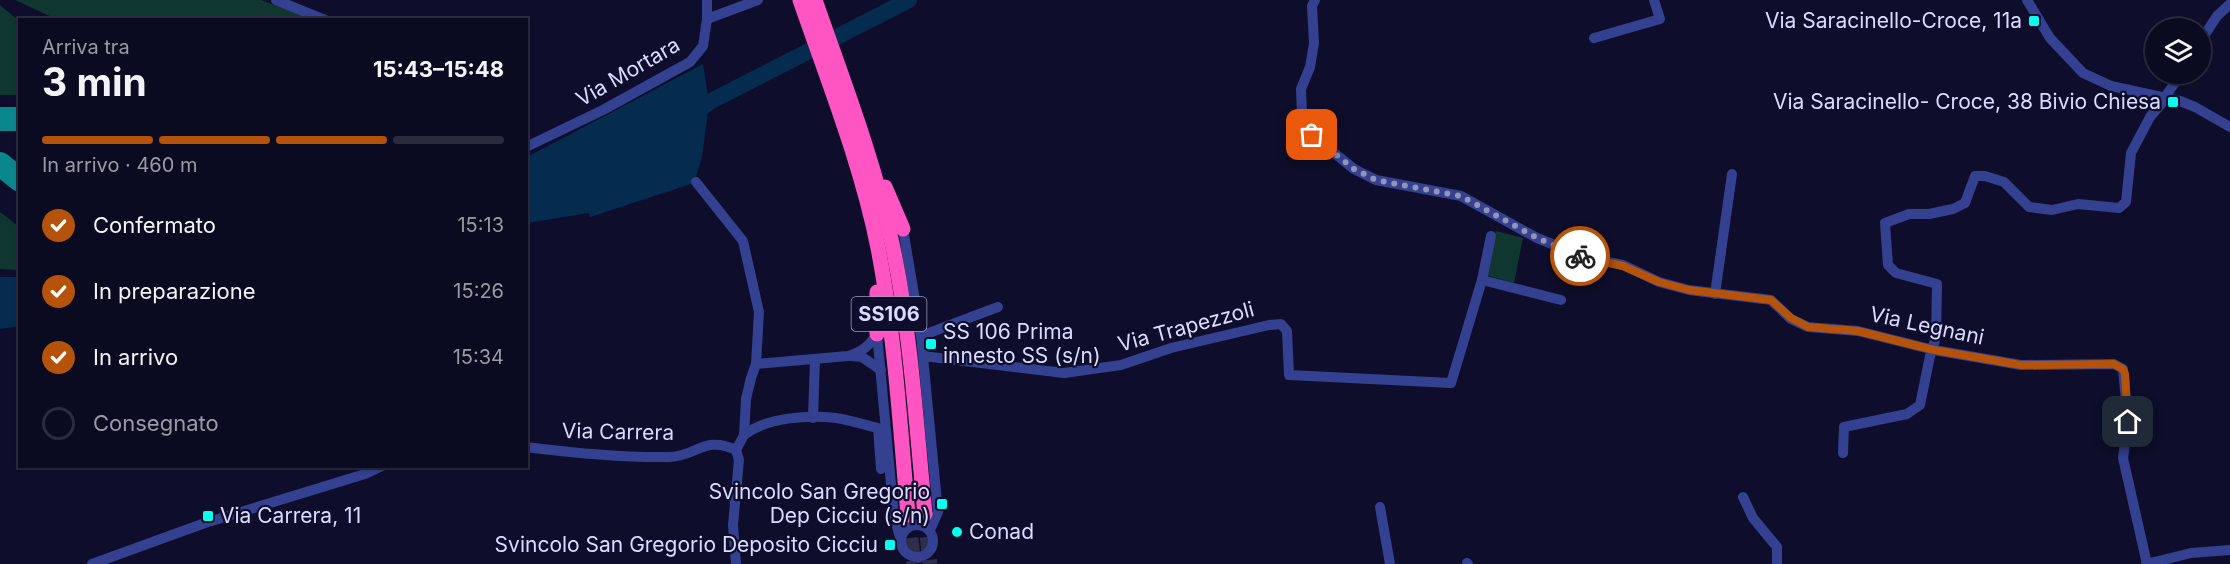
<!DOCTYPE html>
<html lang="it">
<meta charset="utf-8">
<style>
body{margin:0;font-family:Inter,sans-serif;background:#13132a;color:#f1f3f6;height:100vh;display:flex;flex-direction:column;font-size:22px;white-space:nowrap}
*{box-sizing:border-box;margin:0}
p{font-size:20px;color:#999aa5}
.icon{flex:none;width:33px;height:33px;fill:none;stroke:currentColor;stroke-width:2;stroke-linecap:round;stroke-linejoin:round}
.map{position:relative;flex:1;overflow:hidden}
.details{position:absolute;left:18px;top:18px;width:510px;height:450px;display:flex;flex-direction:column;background:#0a0a21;border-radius:0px;box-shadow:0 2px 4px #0004,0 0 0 2px #2a2b3f}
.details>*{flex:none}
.controls{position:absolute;left:2145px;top:18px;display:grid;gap:12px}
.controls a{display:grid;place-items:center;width:66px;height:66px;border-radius:50%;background:#0a0a21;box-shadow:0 2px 4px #0004,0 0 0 2px #2a2b3f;font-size:30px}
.pin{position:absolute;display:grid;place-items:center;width:51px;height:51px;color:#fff;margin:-26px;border-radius:12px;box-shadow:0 3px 9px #0006}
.courier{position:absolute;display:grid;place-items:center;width:60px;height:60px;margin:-30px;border:4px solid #b45309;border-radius:50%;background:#fff;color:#222;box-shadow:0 2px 8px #0007}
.head em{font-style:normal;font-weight:700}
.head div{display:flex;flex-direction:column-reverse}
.head{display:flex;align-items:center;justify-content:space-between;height:102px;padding:0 24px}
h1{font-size:39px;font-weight:700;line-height:45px}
.bar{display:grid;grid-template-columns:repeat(4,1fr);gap:9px 6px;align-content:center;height:72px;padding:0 24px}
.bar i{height:8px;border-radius:4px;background:#2a2b3f}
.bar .on{background:#b45309}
.bar p{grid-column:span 4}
ol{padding:0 24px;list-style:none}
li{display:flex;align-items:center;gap:18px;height:66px}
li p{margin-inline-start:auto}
li .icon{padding:6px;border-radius:50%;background:#b45309;color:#fff;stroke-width:4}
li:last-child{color:#999aa5}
li i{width:33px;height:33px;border:3px solid #2a2b3f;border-radius:50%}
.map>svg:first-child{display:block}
.green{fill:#10372f}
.water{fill:#052c4f}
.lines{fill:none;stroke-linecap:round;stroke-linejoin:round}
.river{stroke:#052c4f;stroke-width:16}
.taxiway{stroke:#0a868d;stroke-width:24}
.highway-tunnel{stroke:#2d2d4c;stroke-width:15;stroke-dasharray:15 8;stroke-linecap:butt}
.minor{stroke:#344090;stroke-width:10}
.highway{stroke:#ff55c3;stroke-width:15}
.done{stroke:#9394b5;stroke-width:6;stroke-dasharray:0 10.8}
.route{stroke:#b45309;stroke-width:8}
.poi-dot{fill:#06ffee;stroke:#0e0e2c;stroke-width:2}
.labels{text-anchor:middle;stroke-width:4.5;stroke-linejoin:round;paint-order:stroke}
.shield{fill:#0e0e2c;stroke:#9d9ec0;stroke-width:1.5}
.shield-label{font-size:20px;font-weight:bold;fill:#dadcff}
.poi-label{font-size:21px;fill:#dadcff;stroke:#0e0e2c;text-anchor:end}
.street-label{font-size:21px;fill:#dadcff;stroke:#0e0e2c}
</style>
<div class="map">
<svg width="2230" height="564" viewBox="0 0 2230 564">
<rect width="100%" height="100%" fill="#0e0e2c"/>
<g class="green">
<path d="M 15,0 L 261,0 L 312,19 L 56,19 Z"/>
<path d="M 0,5 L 19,21 L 19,95 L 0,95 Z"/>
<path d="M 0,212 L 19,227 L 19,270 L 0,269 Z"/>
<path d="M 1496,231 L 1523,238 L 1514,283 L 1486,275 Z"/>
</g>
<g class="water">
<path d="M 703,64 L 709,103 L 702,157 L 694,183 L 590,217 L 589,213 L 527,223 L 527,157 Z"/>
<path d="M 0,277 L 19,277 L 19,326 L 0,329 Z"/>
</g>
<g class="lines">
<path class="river" d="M 690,116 L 713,100 L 909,0"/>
<g class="taxiway">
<path d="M 0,119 L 20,119"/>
<path d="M 0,164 L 20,180"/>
</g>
<g class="highway-tunnel">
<path d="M 925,514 L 930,564"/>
<path d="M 908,515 L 914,564"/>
</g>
<g class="minor">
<path d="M 276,0 L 325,20"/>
<path d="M 1315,0 L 1312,6 L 1314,43 L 1310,67 L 1301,89 L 1302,113 L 1312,135 L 1354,169 L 1376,180 L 1461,196 L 1537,238 L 1584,257 L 1623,265 L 1659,282 L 1689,290 L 1771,300 L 1791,319 L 1808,327 L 1858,331 L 1934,350 L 2021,365 L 2114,364 L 2123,369 L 2128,422 L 2123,458 L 2147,564"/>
<path d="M 2027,0 L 2050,38 L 2083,73 L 2111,86 L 2180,101 L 2195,107 L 2230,127"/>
<path d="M 707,19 L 758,0"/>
<path d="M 1594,38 L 1660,19 L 1654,0"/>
<path d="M 2200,42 L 2217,16 L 2230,4"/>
<path d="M 2165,97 L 2181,74"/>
<path d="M 526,147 L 603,110 L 690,62 L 703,46 L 707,19 L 707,0"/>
<path d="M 696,182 L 743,241 L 759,312 L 756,364 L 751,378 L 746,399 L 744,435 L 736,450"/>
<path d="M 903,229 L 921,336 L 938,512 L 930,530"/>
<path d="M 1482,280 L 1561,300"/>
<path d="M 1715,294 L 1732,174"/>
<path d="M 877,334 L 894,516 L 901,541"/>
<path d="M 921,336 L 998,307"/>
<path d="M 852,356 L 862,357 L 881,370"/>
<path d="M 923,356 L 1064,373 L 1121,365 L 1171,348 L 1269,325 L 1281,324 L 1287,331 L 1289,375 L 1451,383 L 1482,280 L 1491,236"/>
<path d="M 756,364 L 848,356 C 862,352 869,346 877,334"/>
<path d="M 813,418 L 815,359"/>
<path d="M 744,435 C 767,417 808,415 836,418 C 850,420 865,425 878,428 L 881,469"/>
<path d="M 526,447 C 573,453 622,458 670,457 C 697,456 705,435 736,450 L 739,460 L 733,525 L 736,564"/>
<path d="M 1843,453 L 1844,427 L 1907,414 L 1920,405 L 1930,356 L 1936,337 L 1937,284 L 1896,273 L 1888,265 L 1885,223 L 1909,214 L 1929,214 L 1953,209 L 1965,203 L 1975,176 L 1985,176 L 2004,182 L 2029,207 L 2052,210 L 2078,204 L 2119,208 L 2126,202 L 2131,153 L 2150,117 L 2167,97"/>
<path d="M 1743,497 L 1753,518 L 1777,547 L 1777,564"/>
<path d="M 1380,507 L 1390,564"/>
<circle cx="917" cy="541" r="16"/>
<path d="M 1467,563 L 1468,564"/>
<path d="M 92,564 L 205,523 L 365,474 L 382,466"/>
<path d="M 2146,564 L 2191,553 L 2230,550"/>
</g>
<g class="highway">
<path d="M 800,0 C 828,81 861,163 878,248 C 895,335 900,426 908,515"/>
<path d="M 815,0 C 843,80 874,160 892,243 C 911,332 916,424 925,514"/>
<path d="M 885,187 L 903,229"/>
<path d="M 877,334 L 877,292"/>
</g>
</g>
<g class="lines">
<path class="done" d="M 1312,135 L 1354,169 L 1376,180 L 1461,196 L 1537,238 L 1580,256"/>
<path class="route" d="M 1580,256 L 1623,266 L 1659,282 L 1689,290 L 1771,300 L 1791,318 L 1808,327 L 1858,331 L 1934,350 L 2021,365 L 2114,364 L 2123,369 L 2125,374 L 2128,422"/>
</g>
<g class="poi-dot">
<rect x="2028" y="15" width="12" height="12" rx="3"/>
<rect x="2167" y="96" width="12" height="12" rx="3"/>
<rect x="925" y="338" width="12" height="12" rx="3"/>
<rect x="936" y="498" width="12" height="12" rx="3"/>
<rect x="202" y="510" width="12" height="12" rx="3"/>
<circle cx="957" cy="532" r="6"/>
<rect x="884" y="539" width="12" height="12" rx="3"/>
</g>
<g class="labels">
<rect class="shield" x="851.5" y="297" width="75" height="34" rx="4.5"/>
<g class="shield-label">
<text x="889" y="321">SS106</text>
</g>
<g class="poi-label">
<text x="2022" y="28">Via Saracinello-Croce, 11a</text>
<text x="2161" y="109">Via Saracinello- Croce, 38 Bivio Chiesa</text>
<text x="943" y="339" text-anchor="start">SS 106 Prima<tspan x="943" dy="24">innesto SS (s/n)</tspan></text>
<text x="930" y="499">Svincolo San Gregorio<tspan x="930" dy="24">Dep Cicciu (s/n)</tspan></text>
<text x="220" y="523" text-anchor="start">Via Carrera, 11</text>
<text x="969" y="539" text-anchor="start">Conad</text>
<text x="878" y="552">Svincolo San Gregorio Deposito Cicciu</text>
</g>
<g class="street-label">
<text transform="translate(628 72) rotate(-30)" y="7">Via Mortara</text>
<text transform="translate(1927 326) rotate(12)" y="7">Via Legnani</text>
<text transform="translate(1186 327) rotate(-15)" y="7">Via Trapezzoli</text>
<text transform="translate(618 432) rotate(1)" y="7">Via Carrera</text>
</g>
</g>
</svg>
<div class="controls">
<a><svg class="icon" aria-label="layers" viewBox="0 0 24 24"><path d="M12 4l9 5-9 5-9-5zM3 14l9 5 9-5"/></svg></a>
</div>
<div class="pin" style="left:1312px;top:135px;background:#ea580c"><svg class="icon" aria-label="bag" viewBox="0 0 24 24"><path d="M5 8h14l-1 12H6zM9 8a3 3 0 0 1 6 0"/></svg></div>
<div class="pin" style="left:2128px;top:422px;background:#1f2937"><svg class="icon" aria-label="home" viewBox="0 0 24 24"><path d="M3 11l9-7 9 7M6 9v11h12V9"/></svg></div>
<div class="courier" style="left:1580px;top:256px"><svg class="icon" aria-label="bike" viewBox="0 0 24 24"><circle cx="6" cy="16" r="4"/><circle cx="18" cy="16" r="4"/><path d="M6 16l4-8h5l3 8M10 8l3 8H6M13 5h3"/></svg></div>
<section class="details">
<div class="head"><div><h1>3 min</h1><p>Arriva tra</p></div><em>15:43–15:48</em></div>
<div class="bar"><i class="on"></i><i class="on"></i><i class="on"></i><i></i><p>In arrivo · 460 m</p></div>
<ol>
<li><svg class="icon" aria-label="check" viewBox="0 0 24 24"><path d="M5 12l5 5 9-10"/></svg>Confermato<p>15:13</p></li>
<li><svg class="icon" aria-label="check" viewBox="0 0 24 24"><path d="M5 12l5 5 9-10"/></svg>In preparazione<p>15:26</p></li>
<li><svg class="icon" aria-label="check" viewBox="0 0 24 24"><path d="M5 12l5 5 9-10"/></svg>In arrivo<p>15:34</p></li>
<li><i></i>Consegnato</li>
</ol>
</section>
</div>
